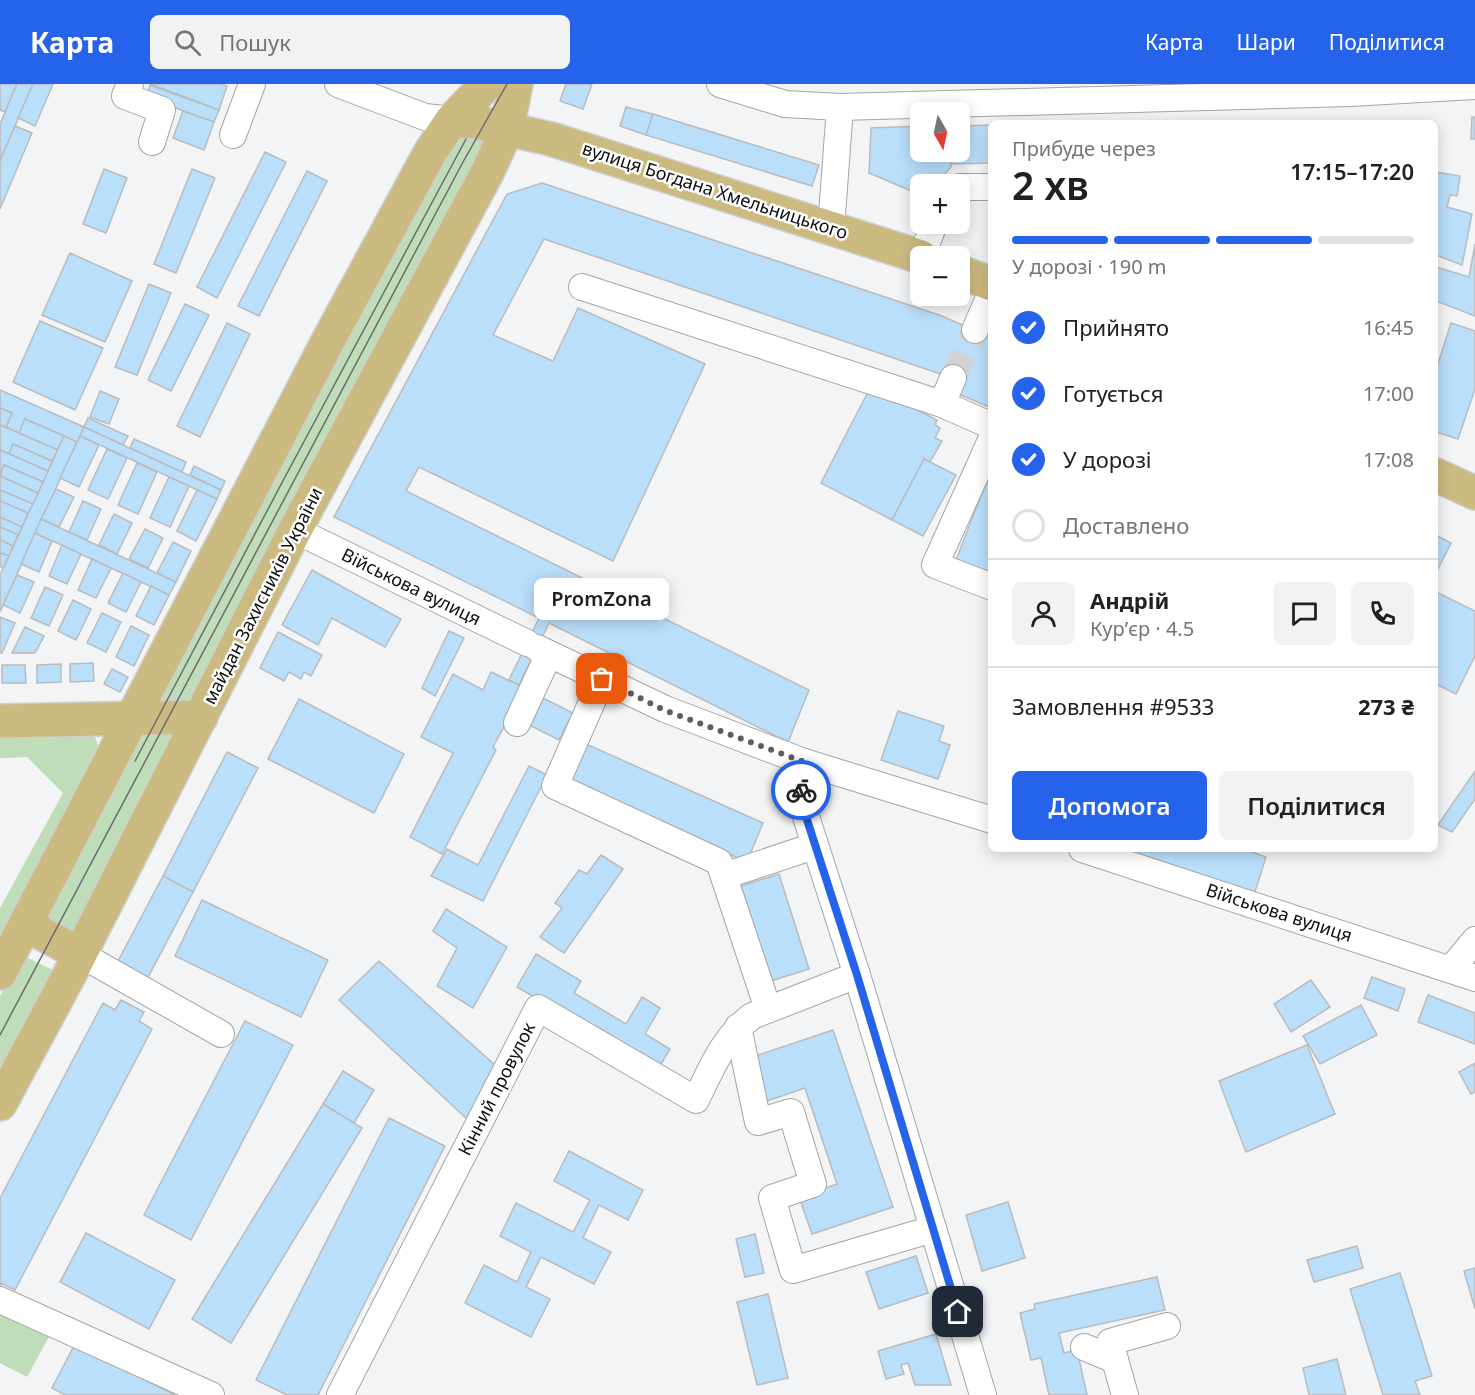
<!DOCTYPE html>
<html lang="uk">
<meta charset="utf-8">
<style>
body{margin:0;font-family:"Noto Sans",sans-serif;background:#f2f2f2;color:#202124;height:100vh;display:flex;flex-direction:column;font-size:22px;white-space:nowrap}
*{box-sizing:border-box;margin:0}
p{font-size:20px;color:#757577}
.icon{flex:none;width:33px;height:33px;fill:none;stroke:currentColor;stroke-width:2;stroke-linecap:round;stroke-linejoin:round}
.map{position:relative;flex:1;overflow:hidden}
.panel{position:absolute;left:988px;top:36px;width:450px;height:732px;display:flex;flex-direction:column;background:#fff;border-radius:9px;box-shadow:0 3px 15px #0003}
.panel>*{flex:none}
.needle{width:39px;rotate:171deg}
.buttons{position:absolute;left:910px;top:18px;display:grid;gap:12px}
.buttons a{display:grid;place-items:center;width:60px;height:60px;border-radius:9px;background:#fff;box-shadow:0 3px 15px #0003;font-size:30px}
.pin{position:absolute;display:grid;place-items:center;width:51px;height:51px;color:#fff;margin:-26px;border-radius:12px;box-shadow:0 3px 9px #0006}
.courier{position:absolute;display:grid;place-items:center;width:60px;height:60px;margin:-30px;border:4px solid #2563eb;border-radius:50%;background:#fff;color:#222;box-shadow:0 2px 8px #0007}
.bubble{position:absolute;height:42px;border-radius:9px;background:#fff;box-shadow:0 3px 15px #0003;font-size:20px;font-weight:600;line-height:42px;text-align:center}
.overview em{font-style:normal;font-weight:600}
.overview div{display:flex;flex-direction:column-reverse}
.overview{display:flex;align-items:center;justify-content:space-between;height:102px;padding:0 24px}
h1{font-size:39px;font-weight:600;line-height:45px}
.bar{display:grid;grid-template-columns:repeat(4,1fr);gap:9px 6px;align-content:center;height:72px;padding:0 24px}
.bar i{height:8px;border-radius:4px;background:#e0e0e0}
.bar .selected{background:#2563eb}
.bar p{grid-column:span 4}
.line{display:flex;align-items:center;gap:15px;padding:0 24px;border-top:2px solid #e0e0e0}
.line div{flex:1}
.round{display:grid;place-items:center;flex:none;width:63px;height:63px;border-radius:9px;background:#f2f2f2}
ol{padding:0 24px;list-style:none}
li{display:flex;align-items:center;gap:18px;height:66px}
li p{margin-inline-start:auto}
li .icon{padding:6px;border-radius:50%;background:#2563eb;color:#fff;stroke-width:4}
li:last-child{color:#757577}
li i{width:33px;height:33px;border:3px solid #e0e0e0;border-radius:50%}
.action{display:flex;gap:12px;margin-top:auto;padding:12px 24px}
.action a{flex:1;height:69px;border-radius:9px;background:#2563eb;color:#fff;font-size:24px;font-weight:600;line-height:69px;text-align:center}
.action a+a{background:#f2f2f2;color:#202124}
header{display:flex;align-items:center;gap:36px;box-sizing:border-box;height:84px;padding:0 30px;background:#2563eb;color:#fff}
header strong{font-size:28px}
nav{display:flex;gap:33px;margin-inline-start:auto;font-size:21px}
.search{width:420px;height:54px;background:#f2f2f2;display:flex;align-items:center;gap:15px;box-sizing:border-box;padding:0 21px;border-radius:9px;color:#757577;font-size:22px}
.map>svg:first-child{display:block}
.green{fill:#beddb8}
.building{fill:#badffb;stroke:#babbbc;stroke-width:1.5}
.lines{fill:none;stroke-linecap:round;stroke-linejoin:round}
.minor-tunnel{stroke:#d1d2d2;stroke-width:26;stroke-dasharray:26 13;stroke-linecap:butt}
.minor-casing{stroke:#a4a5a6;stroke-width:28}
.major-casing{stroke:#cfcfcf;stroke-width:36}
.minor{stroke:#fff;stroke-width:26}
.major{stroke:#ccbb80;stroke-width:33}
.tram{stroke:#6c6c6d;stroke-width:1.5}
.done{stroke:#5e5e5f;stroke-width:6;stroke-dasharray:0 10.8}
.route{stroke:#2563eb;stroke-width:8}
.labels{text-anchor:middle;stroke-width:5;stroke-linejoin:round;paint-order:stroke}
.street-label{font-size:18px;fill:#0e0e0e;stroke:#fff}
</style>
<header>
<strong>Карта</strong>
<div class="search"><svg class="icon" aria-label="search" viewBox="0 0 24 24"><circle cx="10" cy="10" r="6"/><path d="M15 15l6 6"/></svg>Пошук</div>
<nav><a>Карта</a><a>Шари</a><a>Поділитися</a></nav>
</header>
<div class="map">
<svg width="1475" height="1311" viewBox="0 0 1475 1311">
<rect width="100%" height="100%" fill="#f3f4f5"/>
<g class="green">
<path d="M 463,47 L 483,58 L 471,85 L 190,617 L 159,618 L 439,76 Z"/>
<path d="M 142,645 L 178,645 L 74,852 L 43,835 Z"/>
<path d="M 0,649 L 93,651 L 96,655 L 99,667 L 0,872 L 0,824 L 63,709 L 27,673 L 0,674 Z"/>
<path d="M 22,871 L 57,888 L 0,996 L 0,912 Z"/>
<path d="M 0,1222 L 51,1249 L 27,1293 L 0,1279 Z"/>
</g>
<g class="building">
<path d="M 0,0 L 17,0 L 5,28 L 0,26 Z"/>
<path d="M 17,0 L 33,0 L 0,77 L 0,40 Z"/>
<path d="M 33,0 L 53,0 L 35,42 L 18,34 Z"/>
<path d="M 150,0 L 221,0 L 227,2 L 219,26 Z"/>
<path d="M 566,0 L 592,0 L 583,25 L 560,17 Z"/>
<path d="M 150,1 L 219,26 L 214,38 L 146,13 Z"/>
<path d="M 626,23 L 653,30 L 646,51 L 620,42 Z"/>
<path d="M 183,27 L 214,38 L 204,66 L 173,54 Z"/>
<path d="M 653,30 L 819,81 L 812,102 L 646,51 Z"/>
<path d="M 1472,33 L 1475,33 L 1475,55 L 1471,55 Z"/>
<path d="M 992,41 L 992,79 L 951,80 L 950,68 L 960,68 L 960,42 Z"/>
<path d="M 15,42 L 32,49 L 0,125 L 0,77 Z"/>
<path d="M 921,42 L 921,68 L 950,68 L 951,83 L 936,100 L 921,100 L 921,111 L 869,89 L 871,44 Z"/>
<path d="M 265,68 L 286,78 L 217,214 L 197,203 Z"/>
<path d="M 104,85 L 127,94 L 106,149 L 83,140 Z"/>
<path d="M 192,85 L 215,94 L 176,189 L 154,180 Z"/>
<path d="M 307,87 L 327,97 L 259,232 L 238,222 Z"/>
<path d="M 1436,88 L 1460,92 L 1457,112 L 1450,111 L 1447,123 L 1472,130 L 1462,181 L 1436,171 Z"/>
<path d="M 542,99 L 942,232 L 992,254 L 992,324 L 956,309 L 961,297 L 544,155 L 493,251 L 553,277 L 578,224 L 705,280 L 613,477 L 419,383 L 406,407 L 809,606 L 788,658 L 549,539 L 519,601 L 509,596 L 539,534 L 334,433 L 507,110 Z"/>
<path d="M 1475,160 L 1475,232 L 1436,217 L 1436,183 L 1469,193 Z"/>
<path d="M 70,169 L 132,197 L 105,258 L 42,231 Z"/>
<path d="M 149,200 L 171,209 L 137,291 L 115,283 Z"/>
<path d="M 185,220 L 209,231 L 171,307 L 148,296 Z"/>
<path d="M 40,237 L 103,264 L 75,326 L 13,298 Z"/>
<path d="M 227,239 L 250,250 L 200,353 L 177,342 Z"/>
<path d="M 1451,239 L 1475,247 L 1475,305 L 1458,355 L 1436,348 L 1436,286 Z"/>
<path d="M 0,306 L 84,343 L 77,358 L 25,335 L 19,349 L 6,343 L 12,329 L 0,324 Z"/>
<path d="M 869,306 L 879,306 L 937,336 L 935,341 L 940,344 L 935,354 L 942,357 L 930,378 L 924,375 L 892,436 L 821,399 Z"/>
<path d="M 100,307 L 119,315 L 109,340 L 90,333 Z"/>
<path d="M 0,324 L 12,329 L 6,343 L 0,341 Z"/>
<path d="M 88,334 L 128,352 L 123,361 L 84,343 Z"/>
<path d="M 25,335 L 64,352 L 58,366 L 19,349 Z"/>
<path d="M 0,341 L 58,366 L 52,377 L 13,360 L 9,370 L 0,366 Z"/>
<path d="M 84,343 L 221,406 L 217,415 L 80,352 Z"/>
<path d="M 64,352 L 77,358 L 0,528 L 0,491 Z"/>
<path d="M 80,352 L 99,361 L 79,403 L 60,394 Z"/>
<path d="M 134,355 L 186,378 L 182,388 L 130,364 Z"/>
<path d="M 13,360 L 52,377 L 48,387 L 9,370 Z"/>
<path d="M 107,365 L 127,374 L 108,415 L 88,406 Z"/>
<path d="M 0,366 L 48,387 L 43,398 L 4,381 L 0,389 Z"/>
<path d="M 924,375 L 956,391 L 923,452 L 892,436 Z"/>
<path d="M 137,379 L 157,388 L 138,430 L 118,421 Z"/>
<path d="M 4,381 L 43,398 L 38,409 L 0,392 Z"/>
<path d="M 194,382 L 225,397 L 221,406 L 190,391 Z"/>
<path d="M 992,383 L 992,499 L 953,484 Z"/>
<path d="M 0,392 L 38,409 L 33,420 L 0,406 Z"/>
<path d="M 169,393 L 189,402 L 170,443 L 150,434 Z"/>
<path d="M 56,405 L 74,413 L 59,443 L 41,435 Z"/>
<path d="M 0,406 L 33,420 L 28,429 L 0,417 Z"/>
<path d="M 197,406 L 217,415 L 196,457 L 177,447 Z"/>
<path d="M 0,417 L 28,429 L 22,443 L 0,433 Z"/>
<path d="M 83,417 L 101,425 L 87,456 L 69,448 Z"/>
<path d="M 114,430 L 132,439 L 117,470 L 99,461 Z"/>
<path d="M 0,433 L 22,443 L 18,451 L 0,443 Z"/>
<path d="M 41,435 L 176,498 L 169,511 L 35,449 Z"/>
<path d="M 0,443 L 18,451 L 13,462 L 0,456 Z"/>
<path d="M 145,445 L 163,454 L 148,484 L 129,475 Z"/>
<path d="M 35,449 L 52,457 L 39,488 L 21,480 Z"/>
<path d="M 1436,451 L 1451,459 L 1436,489 Z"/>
<path d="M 0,456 L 13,462 L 9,472 L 0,469 Z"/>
<path d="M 173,458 L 191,467 L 176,498 L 157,489 Z"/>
<path d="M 62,461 L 81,470 L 67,500 L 49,492 Z"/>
<path d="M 0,469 L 9,472 L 3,484 L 0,482 Z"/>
<path d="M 92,475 L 111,484 L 96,514 L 78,506 Z"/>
<path d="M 312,486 L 401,535 L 385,563 L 332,534 L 318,561 L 282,541 Z"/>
<path d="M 123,489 L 141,498 L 126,528 L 108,519 Z"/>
<path d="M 17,491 L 34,498 L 20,529 L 3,521 Z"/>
<path d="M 151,502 L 169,511 L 154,541 L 136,532 Z"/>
<path d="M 45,503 L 63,511 L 49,542 L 31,534 Z"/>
<path d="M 1436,508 L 1475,527 L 1475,572 L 1456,610 L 1436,600 Z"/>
<path d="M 73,516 L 91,525 L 76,556 L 58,547 Z"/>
<path d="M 102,529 L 121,538 L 106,568 L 87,559 Z"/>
<path d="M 0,533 L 15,539 L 2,569 L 0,569 Z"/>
<path d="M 131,542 L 149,551 L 134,582 L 116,573 Z"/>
<path d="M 25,543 L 44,552 L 35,569 L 12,569 Z"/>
<path d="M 449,547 L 464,554 L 435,612 L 422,604 Z"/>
<path d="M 278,548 L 322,571 L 311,592 L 304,588 L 301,595 L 289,588 L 284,597 L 260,584 Z"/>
<path d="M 93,579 L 94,597 L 70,598 L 70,580 Z"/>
<path d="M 61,580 L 61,598 L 37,599 L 37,581 Z"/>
<path d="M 2,581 L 25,581 L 26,599 L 2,599 Z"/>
<path d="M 112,585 L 128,593 L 120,608 L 104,600 Z"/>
<path d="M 491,588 L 525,604 L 493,663 L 496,666 L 442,770 L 410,753 L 453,669 L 421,653 L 453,590 L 483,606 Z"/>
<path d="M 539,612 L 573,629 L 559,656 L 525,639 Z"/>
<path d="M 299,615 L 404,670 L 374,729 L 268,675 Z"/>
<path d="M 898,627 L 944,642 L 939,657 L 950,661 L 938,695 L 881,676 Z"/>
<path d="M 586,660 L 763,739 L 747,778 L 569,698 Z"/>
<path d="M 227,668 L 258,684 L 193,808 L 163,792 Z"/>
<path d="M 529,682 L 547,691 L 483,817 L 431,792 L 447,765 L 478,781 Z"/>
<path d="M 1475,687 L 1475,715 L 1452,748 L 1438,741 Z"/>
<path d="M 1123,765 L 1244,765 L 1266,773 L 1254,811 Z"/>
<path d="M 601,771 L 623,785 L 564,869 L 540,853 L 562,824 L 555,819 L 579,786 L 587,790 Z"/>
<path d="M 779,790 L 809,885 L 771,897 L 741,802 Z"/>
<path d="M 163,792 L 193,808 L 146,897 L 116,881 Z"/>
<path d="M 202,816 L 328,876 L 301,933 L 175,872 Z"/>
<path d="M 446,825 L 507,863 L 473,924 L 437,902 L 457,864 L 433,847 Z"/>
<path d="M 536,870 L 581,897 L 574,909 L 626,940 L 642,913 L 660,924 L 645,950 L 670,965 L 658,985 L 517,903 Z"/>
<path d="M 379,877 L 497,983 L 467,1035 L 339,916 Z"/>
<path d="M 1372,893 L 1405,905 L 1398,927 L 1364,914 Z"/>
<path d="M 1311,896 L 1330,923 L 1291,948 L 1274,920 Z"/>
<path d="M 1428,911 L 1475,929 L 1475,960 L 1418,938 Z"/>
<path d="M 121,916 L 144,928 L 139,937 L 152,945 L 15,1206 L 1,1199 L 0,1202 L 0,1114 L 103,919 L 115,926 Z"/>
<path d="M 1361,921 L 1377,951 L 1320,980 L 1303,952 Z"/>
<path d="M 245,937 L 293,961 L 191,1156 L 144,1131 Z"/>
<path d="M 833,946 L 893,1123 L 812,1150 L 799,1113 L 837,1100 L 805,1004 L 767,1017 L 752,973 Z"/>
<path d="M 1307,961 L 1335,1030 L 1246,1068 L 1219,997 Z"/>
<path d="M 1475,979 L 1475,1008 L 1471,1010 L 1459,988 Z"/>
<path d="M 343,987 L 374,1006 L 354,1039 L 323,1020 Z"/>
<path d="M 323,1020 L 362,1044 L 231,1259 L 192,1235 Z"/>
<path d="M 389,1034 L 445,1062 L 318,1311 L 287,1311 L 256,1296 Z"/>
<path d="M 569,1067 L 643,1106 L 628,1136 L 599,1121 L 583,1154 L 611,1168 L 594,1200 L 541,1173 L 526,1203 L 550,1215 L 531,1253 L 465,1219 L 484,1181 L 517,1198 L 531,1168 L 500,1152 L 516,1119 L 573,1148 L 590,1116 L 554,1097 Z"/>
<path d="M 1008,1118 L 1025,1174 L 982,1187 L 966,1131 Z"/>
<path d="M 86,1149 L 175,1196 L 149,1245 L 60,1198 Z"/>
<path d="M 755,1150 L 764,1189 L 745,1193 L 736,1155 Z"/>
<path d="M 1357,1162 L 1363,1184 L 1314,1198 L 1307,1176 Z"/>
<path d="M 916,1172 L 928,1209 L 879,1225 L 866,1188 Z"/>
<path d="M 1475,1184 L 1475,1225 L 1464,1187 Z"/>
<path d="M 1400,1189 L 1432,1292 L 1415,1297 L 1420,1311 L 1383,1311 L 1350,1205 Z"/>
<path d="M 1157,1193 L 1165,1226 L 1059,1249 L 1064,1269 L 1077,1266 L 1087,1311 L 1049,1311 L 1041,1274 L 1031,1276 L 1020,1229 L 1035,1225 L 1034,1220 Z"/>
<path d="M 768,1210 L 788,1294 L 757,1301 L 737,1218 Z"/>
<path d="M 936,1250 L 951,1301 L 915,1301 L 908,1279 L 901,1281 L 904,1290 L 886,1295 L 878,1267 Z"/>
<path d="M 75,1260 L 175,1311 L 65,1311 L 52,1304 Z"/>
<path d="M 1337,1275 L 1346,1311 L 1309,1311 L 1303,1284 Z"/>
</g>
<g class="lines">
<path class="minor-tunnel" d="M 953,294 L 975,246"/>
<g class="minor-casing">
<g id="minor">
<path d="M 130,0 L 125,12 L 162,26 L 152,58"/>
<path d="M 338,0 L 425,33 L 452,36"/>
<path d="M 720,0 L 785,20 L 840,23 L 1350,9 L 1475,2"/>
<path d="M 233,51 L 252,0"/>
<path d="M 960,103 L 992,103"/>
<path d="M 831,144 L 840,23"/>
<path d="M 922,172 L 934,140"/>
<path d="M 582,203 L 942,320 L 953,294"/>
<path d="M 975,246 L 992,207"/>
<path d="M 942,320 L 992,342"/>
<path d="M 992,354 L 935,481 L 992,503"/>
<path d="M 295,446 L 527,559"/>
<path d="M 537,564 L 665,625 L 804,678 L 992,736"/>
<path d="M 602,595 L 555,702 L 719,778 L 768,925"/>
<path d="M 517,639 L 549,570"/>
<path d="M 804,678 L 800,714 L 857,891 L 983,1311"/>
<path d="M 1082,765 L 1475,894"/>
<path d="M 724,792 L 814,762"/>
<path d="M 80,870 L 221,950"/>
<path d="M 1451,885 L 1475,856"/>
<path d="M 738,943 L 758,1038 L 791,1028 L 813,1100 L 772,1114 L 793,1186 L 933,1145"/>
<path d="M 0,1216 L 211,1311"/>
<path d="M 1084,1263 L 1115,1276 L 1125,1311"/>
<path d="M 1115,1276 L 1110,1258 L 1167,1242"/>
<path d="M 340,1311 L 538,924 L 696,1016 C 711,985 724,953 752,932 L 857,891"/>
</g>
</g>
<g class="major-casing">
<g id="major">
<path d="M 452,36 L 476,38 L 551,55 L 921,173"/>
<path d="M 960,188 L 992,200"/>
<path d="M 1436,391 L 1475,409"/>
<path d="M 0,637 L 201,633"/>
<path d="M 26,841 L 80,870"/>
<path d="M 0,889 L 328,257 L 431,67 L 452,36 L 487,0"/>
<path d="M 0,1020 L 72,886 L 295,446 L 488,87 L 507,45 L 516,0"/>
</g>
</g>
<use href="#minor" class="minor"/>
<use href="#major" class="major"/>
<g class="tram">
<path d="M 135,677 L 285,393 L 466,55"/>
<path d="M 0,951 L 463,78 L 507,0"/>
</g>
</g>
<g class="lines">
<path class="done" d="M 602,595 L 664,626 L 804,678 L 801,706"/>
<path class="route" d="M 801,706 L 800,714 L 857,891 L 958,1228"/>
</g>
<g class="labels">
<g class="street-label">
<text transform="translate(715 107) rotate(18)" y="6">вулиця Богдана Хмельницького</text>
<text transform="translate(411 503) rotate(26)" y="6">Військова вулиця</text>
<text transform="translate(263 512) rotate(-63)" y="6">майдан Захисників України</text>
<text transform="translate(1279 829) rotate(18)" y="6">Військова вулиця</text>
<text transform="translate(497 1005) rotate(-63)" y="6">Кінний провулок</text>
</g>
</g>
</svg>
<div class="buttons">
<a><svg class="needle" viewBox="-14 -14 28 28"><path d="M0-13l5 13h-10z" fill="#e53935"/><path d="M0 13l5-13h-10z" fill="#757577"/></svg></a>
<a>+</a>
<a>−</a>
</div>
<div class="pin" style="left:602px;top:595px;background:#ea580c"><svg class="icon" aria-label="bag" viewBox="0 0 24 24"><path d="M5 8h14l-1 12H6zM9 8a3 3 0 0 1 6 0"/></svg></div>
<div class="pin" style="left:958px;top:1228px;background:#1f2937"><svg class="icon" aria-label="home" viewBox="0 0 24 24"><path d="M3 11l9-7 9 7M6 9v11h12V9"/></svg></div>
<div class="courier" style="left:801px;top:706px"><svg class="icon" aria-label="bike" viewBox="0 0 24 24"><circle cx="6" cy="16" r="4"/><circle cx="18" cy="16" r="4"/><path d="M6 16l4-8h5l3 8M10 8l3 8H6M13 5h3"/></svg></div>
<div class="bubble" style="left:534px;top:494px;width:135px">PromZona</div>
<section class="panel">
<div class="overview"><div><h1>2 хв</h1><p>Прибуде через</p></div><em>17:15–17:20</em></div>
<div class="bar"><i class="selected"></i><i class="selected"></i><i class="selected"></i><i></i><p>У дорозі · 190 m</p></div>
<ol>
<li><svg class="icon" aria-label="check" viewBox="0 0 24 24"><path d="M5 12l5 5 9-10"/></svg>Прийнято<p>16:45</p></li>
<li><svg class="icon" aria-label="check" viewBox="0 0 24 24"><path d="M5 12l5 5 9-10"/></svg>Готується<p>17:00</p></li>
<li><svg class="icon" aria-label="check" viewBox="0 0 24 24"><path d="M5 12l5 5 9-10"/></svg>У дорозі<p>17:08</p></li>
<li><i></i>Доставлено</li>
</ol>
<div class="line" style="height:108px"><a class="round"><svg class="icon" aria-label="person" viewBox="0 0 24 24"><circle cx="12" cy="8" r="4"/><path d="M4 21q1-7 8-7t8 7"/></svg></a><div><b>Андрій</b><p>Кур’єр · 4.5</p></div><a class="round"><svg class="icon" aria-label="chat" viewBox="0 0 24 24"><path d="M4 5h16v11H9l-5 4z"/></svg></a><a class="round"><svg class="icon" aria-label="phone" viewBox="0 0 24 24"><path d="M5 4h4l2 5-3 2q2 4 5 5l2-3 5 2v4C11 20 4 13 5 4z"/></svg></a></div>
<div class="line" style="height:78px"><div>Замовлення #9533</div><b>273 ₴</b></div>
<div class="action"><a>Допомога</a><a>Поділитися</a></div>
</section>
</div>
